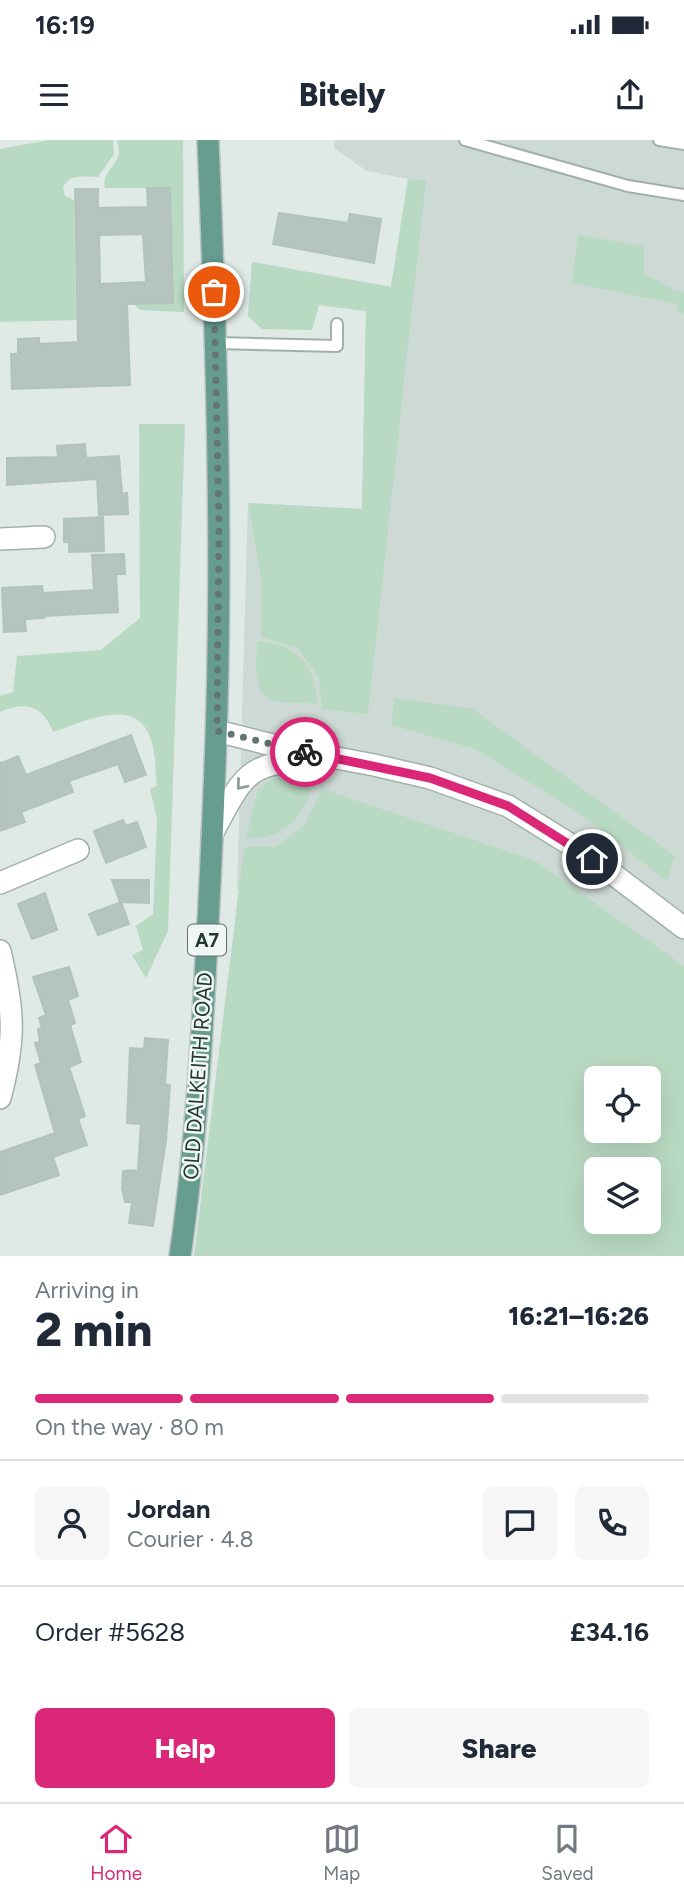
<!DOCTYPE html>
<meta charset="utf-8">
<style>
body{margin:0;font-family:Figtree,sans-serif;background:#f6f6f7;color:#1f2937;height:100vh;display:flex;flex-direction:column;font-size:26px;white-space:nowrap}
*{box-sizing:border-box;margin:0}
p{font-size:23px;color:#747a83}
.icon{flex:none;width:38px;height:38px;fill:none;stroke:currentColor;stroke-width:2;stroke-linecap:round;stroke-linejoin:round}
.map{position:relative;height:1116px;overflow:hidden}
.sheet{display:flex;flex-direction:column;background:#fff;flex:1}
.sheet>*{flex:none}
.buttons{position:absolute;left:584px;top:926px;display:grid;gap:14px}
.buttons a{display:grid;place-items:center;width:77px;height:77px;border-radius:10px;background:#fff;box-shadow:0 7px 28px #0002;font-size:35px}
.pin{position:absolute;display:grid;place-items:center;width:60px;height:60px;color:#fff;margin:-30px;border:4px solid #fff;border-radius:50%;box-shadow:0 2px 7px #0007}
.courier{position:absolute;display:grid;place-items:center;width:70px;height:70px;margin:-35px;border:5px solid #db2777;border-radius:50%;background:#fff;color:#222;box-shadow:0 2px 9px #0007}
.headline em{font-style:normal;font-weight:800}
.headline div{display:flex;flex-direction:column-reverse}
.headline{display:flex;align-items:center;justify-content:space-between;height:119px;padding:0 35px}
h1{font-size:46px;font-weight:800;line-height:52px}
.bar{display:grid;grid-template-columns:repeat(4,1fr);gap:10px 7px;align-content:center;height:84px;padding:0 35px}
.bar i{height:9px;border-radius:5px;background:#e0e1e3}
.bar .current{background:#db2777}
.bar p{grid-column:span 4}
.line{display:flex;align-items:center;gap:18px;padding:0 35px;border-top:2px solid #e0e1e3}
.line div{flex:1}
.round{display:grid;place-items:center;flex:none;width:74px;height:74px;border-radius:10px;background:#f6f6f7}
.action{display:flex;gap:14px;margin-top:auto;padding:14px 35px}
.action a{flex:1;height:80px;border-radius:10px;background:#db2777;color:#fff;font-size:28px;font-weight:800;line-height:80px;text-align:center}
.action a+a{background:#f6f6f7;color:#1f2937}
.status{display:flex;justify-content:space-between;align-items:center;height:49px;padding:0 35px;background:#fff;direction:ltr}
.status svg{height:19px;fill:currentColor}
header{display:flex;justify-content:space-between;align-items:center;height:91px;padding:0 35px;background:#fff;font-size:32px;font-weight:800}
.menu{display:flex;justify-content:space-around;align-items:center;height:98px;border-top:2px solid #e0e1e3;background:#fff;font-size:19px;color:#747a83}
.menu a{display:grid;justify-items:center;gap:4px}
.menu .current{color:#db2777}
.map>svg:first-child{display:block}
.built{fill:#cdd9d4}
.green{fill:#b9dac2;fill-rule:evenodd}
.building{fill:#b5c4be;stroke:#b2c3bc;stroke-width:2;fill-rule:evenodd}
.lines{fill:none;stroke-linecap:round;stroke-linejoin:round}
.lane-casing{stroke:#a2b0ac;stroke-width:14}
.street-casing{stroke:#a2b0ac;stroke-width:24}
.primary-casing{stroke:#bcc3c2;stroke-width:24}
.lane{stroke:#fff;stroke-width:10}
.street{stroke:#fff;stroke-width:21}
.primary{stroke:#669d8f;stroke-width:21}
.oneway{stroke:#909c98}
.done{stroke:#647671;stroke-width:7;stroke-dasharray:0 12.6}
.route{stroke:#db2777;stroke-width:9}
.labels{text-anchor:middle;stroke-width:5;stroke-linejoin:round;paint-order:stroke}
.shield{fill:#eff6f3;stroke:#5f716c;stroke-width:2}
.shield-label{font-size:19px;font-weight:bold;fill:#213832}
.street-label{font-size:21px;fill:#213832;stroke:#eff6f3}
</style>
<div class="status"><b>16:19</b><svg viewBox="0 0 49 12"><path d="M0 12V9h3v3zM5 12V6h3v6zM10 12V3h3v9zM15 12V0h3v12zM26 1h20v11H26zM47 4h2v5h-2z"/></svg></div>
<header><svg class="icon" aria-label="menu" viewBox="0 0 24 24"><path d="M4 6h16M4 12h16M4 18h16"/></svg>Bitely<svg class="icon" aria-label="share" viewBox="0 0 24 24"><path d="M12 15V3M7 8l5-5 5 5M5 13v7h14v-7"/></svg></header>
<div class="map">
<svg width="684" height="1116" viewBox="0 0 684 1116">
<rect width="100%" height="100%" fill="#dfe9e5"/>
<path class="built" d="M 335,0 L 684,0 L 684,948 L 237,750 L 248,363 L 362,369 L 366,171 L 319,165 L 312,190 L 262,189 L 248,176 L 252,122 L 391,147 L 408,39 L 367,31 L 334,8 Z"/>
<g class="green">
<path d="M 49,0 L 113,0 L 114,14 L 98,37 C 85,37 68,33 63,48 L 65,56 L 74,60 L 76,167 L 120,167 L 119,179 L 0,182 L 0,9 Z"/>
<path d="M 117,0 L 183,0 L 184,172 L 140,170 L 134,164 L 173,163 L 170,48 L 105,48 C 101,35 114,28 118,17 C 120,12 118,5 117,0 Z"/>
<path d="M 408,39 L 426,41 L 368,574 L 322,569 L 319,538 L 298,508 L 261,497 L 262,443 L 248,363 L 362,369 L 366,171 L 319,165 L 312,190 L 262,189 L 248,176 L 252,122 L 391,147 Z"/>
<path d="M 578,95 L 644,106 L 644,134 L 674,150 L 684,152 L 684,173 L 678,172 L 678,164 L 572,143 Z"/>
<path d="M 139,284 L 185,284 L 168,791 L 146,838 L 132,815 L 143,810 L 136,786 L 153,774 L 157,679 L 150,649 L 157,646 C 155,630 156,612 150,597 C 135,555 81,583 53,592 C 43,565 25,561 0,572 L 0,556 L 13,552 L 17,516 L 101,510 L 140,478 Z"/>
<path d="M 257,501 C 297,504 316,524 317,564 C 303,562 284,564 271,560 C 251,552 257,518 257,501 Z"/>
<path d="M 395,558 L 473,569 L 675,716 L 667,741 L 578,672 L 475,609 L 391,585 Z"/>
<path d="M 273,638 L 313,638 C 308,674 285,700 246,698 L 258,650 Z"/>
<path d="M 322,649 L 534,720 L 684,826 L 684,1116 L 194,1116 L 244,707 L 275,707 L 304,686 ZM 597,938 L 649,938 L 649,990 L 597,990 ZM 597,1029 L 649,1029 L 649,1082 L 597,1082 Z"/>
</g>
<g class="building">
<path d="M 147,48 L 170,48 L 173,163 L 127,164 L 130,245 L 12,249 L 11,214 L 18,214 L 18,199 L 39,198 L 39,204 L 78,202 L 75,49 L 98,49 L 98,68 L 148,67 ZM 143,94 L 146,142 L 100,144 L 99,95 Z"/>
<path d="M 279,73 L 348,83 L 350,74 L 381,79 L 374,123 L 273,104 Z"/>
<path d="M 85,304 L 86,318 L 119,316 L 122,354 L 127,353 L 128,374 L 99,375 L 97,339 L 7,345 L 7,318 L 58,317 L 57,306 Z"/>
<path d="M 103,377 L 104,411 L 69,412 L 69,402 L 64,402 L 64,379 Z"/>
<path d="M 124,414 L 125,434 L 116,434 L 118,472 L 44,476 L 44,478 L 25,479 L 26,491 L 4,492 L 2,448 L 42,446 L 43,453 L 94,450 L 92,415 Z"/>
<path d="M 131,595 L 146,635 L 125,642 L 118,624 L 69,641 L 73,652 L 21,672 L 25,682 L 0,691 L 0,622 L 2,623 L 18,616 L 26,635 Z"/>
<path d="M 123,680 L 126,686 L 137,682 L 146,707 L 106,723 L 94,691 Z"/>
<path d="M 112,740 L 149,740 L 149,763 L 120,762 Z"/>
<path d="M 45,753 L 57,790 L 32,799 L 18,764 Z"/>
<path d="M 121,762 L 129,784 L 98,795 L 89,774 Z"/>
<path d="M 69,827 L 78,856 L 68,860 L 75,883 L 70,885 L 81,922 L 69,927 L 85,976 L 78,979 L 87,1005 L 53,1017 L 59,1035 L 0,1055 L 0,1012 L 55,993 L 35,925 L 41,923 L 35,903 L 40,902 L 38,889 L 42,888 L 39,878 L 46,875 L 33,837 Z"/>
<path d="M 145,898 L 168,900 L 165,944 L 170,945 L 166,1000 L 153,1086 L 129,1083 L 132,1062 L 125,1062 L 122,1049 L 123,1031 L 138,1030 L 141,984 L 127,983 L 130,908 L 144,909 Z"/>
</g>
<g class="lines">
<g class="lane-casing">
<g id="lane">
<path d="M 465,0 L 628,46 L 684,55"/>
<path d="M 659,0 L 684,4"/>
<path d="M 216,203 L 337,206 L 337,184"/>
</g>
</g>
<g class="street-casing">
<g id="street">
<path d="M 0,399 L 44,397"/>
<path d="M 217,591 L 284,608 L 374,625 L 430,638 L 508,666 L 592,718 L 684,788"/>
<path d="M 212,694 C 240,643 245,619 309,622"/>
<path d="M 0,743 L 78,710"/>
<path d="M 0,811 C 14,870 16,899 0,958"/>
</g>
</g>
<g class="primary-casing">
<path id="primary" d="M 180,1116 C 197,999 203,881 209,763 C 213,681 217,599 218,517 C 221,344 215,172 208,0"/>
</g>
<use href="#lane" class="lane"/>
<use href="#street" class="street"/>
<use href="#primary" class="primary"/>
</g>
<defs><path id="oneway-chevron" d="M-2-3.5L2.5 0L-2 3.5" fill="none" stroke-width="1.6" stroke-linecap="round" stroke-linejoin="round" transform="scale(1.75)"/></defs>
<use class="oneway" href="#oneway-chevron" transform="translate(241 645) rotate(130)"/>
<g class="lines">
<path class="done" d="M 214,152 L 219,383 L 217,591 L 305,612"/>
<path class="route" d="M 305,612 L 430,638 L 508,666 L 592,719"/>
</g>
<g class="labels">
<rect class="shield" x="188" y="784.5" width="38" height="31" rx="5"/>
<g class="shield-label">
<text x="207" y="807">A7</text>
</g>
<g class="street-label">
<text transform="translate(198 936) rotate(-86)" y="7">OLD DALKEITH ROAD</text>
</g>
</g>
</svg>
<div class="buttons">
<a><svg class="icon" aria-label="locate" viewBox="0 0 24 24"><circle cx="12" cy="12" r="6"/><path d="M12 2v4M12 18v4M2 12h4M18 12h4"/></svg></a>
<a><svg class="icon" aria-label="layers" viewBox="0 0 24 24"><path d="M12 4l9 5-9 5-9-5zM3 14l9 5 9-5"/></svg></a>
</div>
<div class="pin" style="left:214px;top:152px;background:#ea580c"><svg class="icon" aria-label="bag" viewBox="0 0 24 24"><path d="M5 8h14l-1 12H6zM9 8a3 3 0 0 1 6 0"/></svg></div>
<div class="pin" style="left:592px;top:719px;background:#1f2937"><svg class="icon" aria-label="home" viewBox="0 0 24 24"><path d="M3 11l9-7 9 7M6 9v11h12V9"/></svg></div>
<div class="courier" style="left:305px;top:612px"><svg class="icon" aria-label="bike" viewBox="0 0 24 24"><circle cx="6" cy="16" r="4"/><circle cx="18" cy="16" r="4"/><path d="M6 16l4-8h5l3 8M10 8l3 8H6M13 5h3"/></svg></div>
</div>
<section class="sheet">
<div class="headline"><div><h1>2 min</h1><p>Arriving in</p></div><em>16:21–16:26</em></div>
<div class="bar"><i class="current"></i><i class="current"></i><i class="current"></i><i></i><p>On the way · 80 m</p></div>
<div class="line" style="height:126px"><a class="round"><svg class="icon" aria-label="person" viewBox="0 0 24 24"><circle cx="12" cy="8" r="4"/><path d="M4 21q1-7 8-7t8 7"/></svg></a><div><b>Jordan</b><p>Courier · 4.8</p></div><a class="round"><svg class="icon" aria-label="chat" viewBox="0 0 24 24"><path d="M4 5h16v11H9l-5 4z"/></svg></a><a class="round"><svg class="icon" aria-label="phone" viewBox="0 0 24 24"><path d="M5 4h4l2 5-3 2q2 4 5 5l2-3 5 2v4C11 20 4 13 5 4z"/></svg></a></div>
<div class="line" style="height:91px"><div>Order #5628</div><b>£34.16</b></div>
<div class="action"><a>Help</a><a>Share</a></div>
</section>
<nav class="menu">
<a class="current"><svg class="icon" aria-label="home" viewBox="0 0 24 24"><path d="M3 11l9-7 9 7M6 9v11h12V9"/></svg>Home</a>
<a><svg class="icon" aria-label="map" viewBox="0 0 24 24"><path d="M3 6l6-2 6 2 6-2v14l-6 2-6-2-6 2zM9 4v14M15 6v14"/></svg>Map</a>
<a><svg class="icon" aria-label="saved" viewBox="0 0 24 24"><path d="M7 4h10v16l-5-4-5 4z"/></svg>Saved</a>
</nav>
